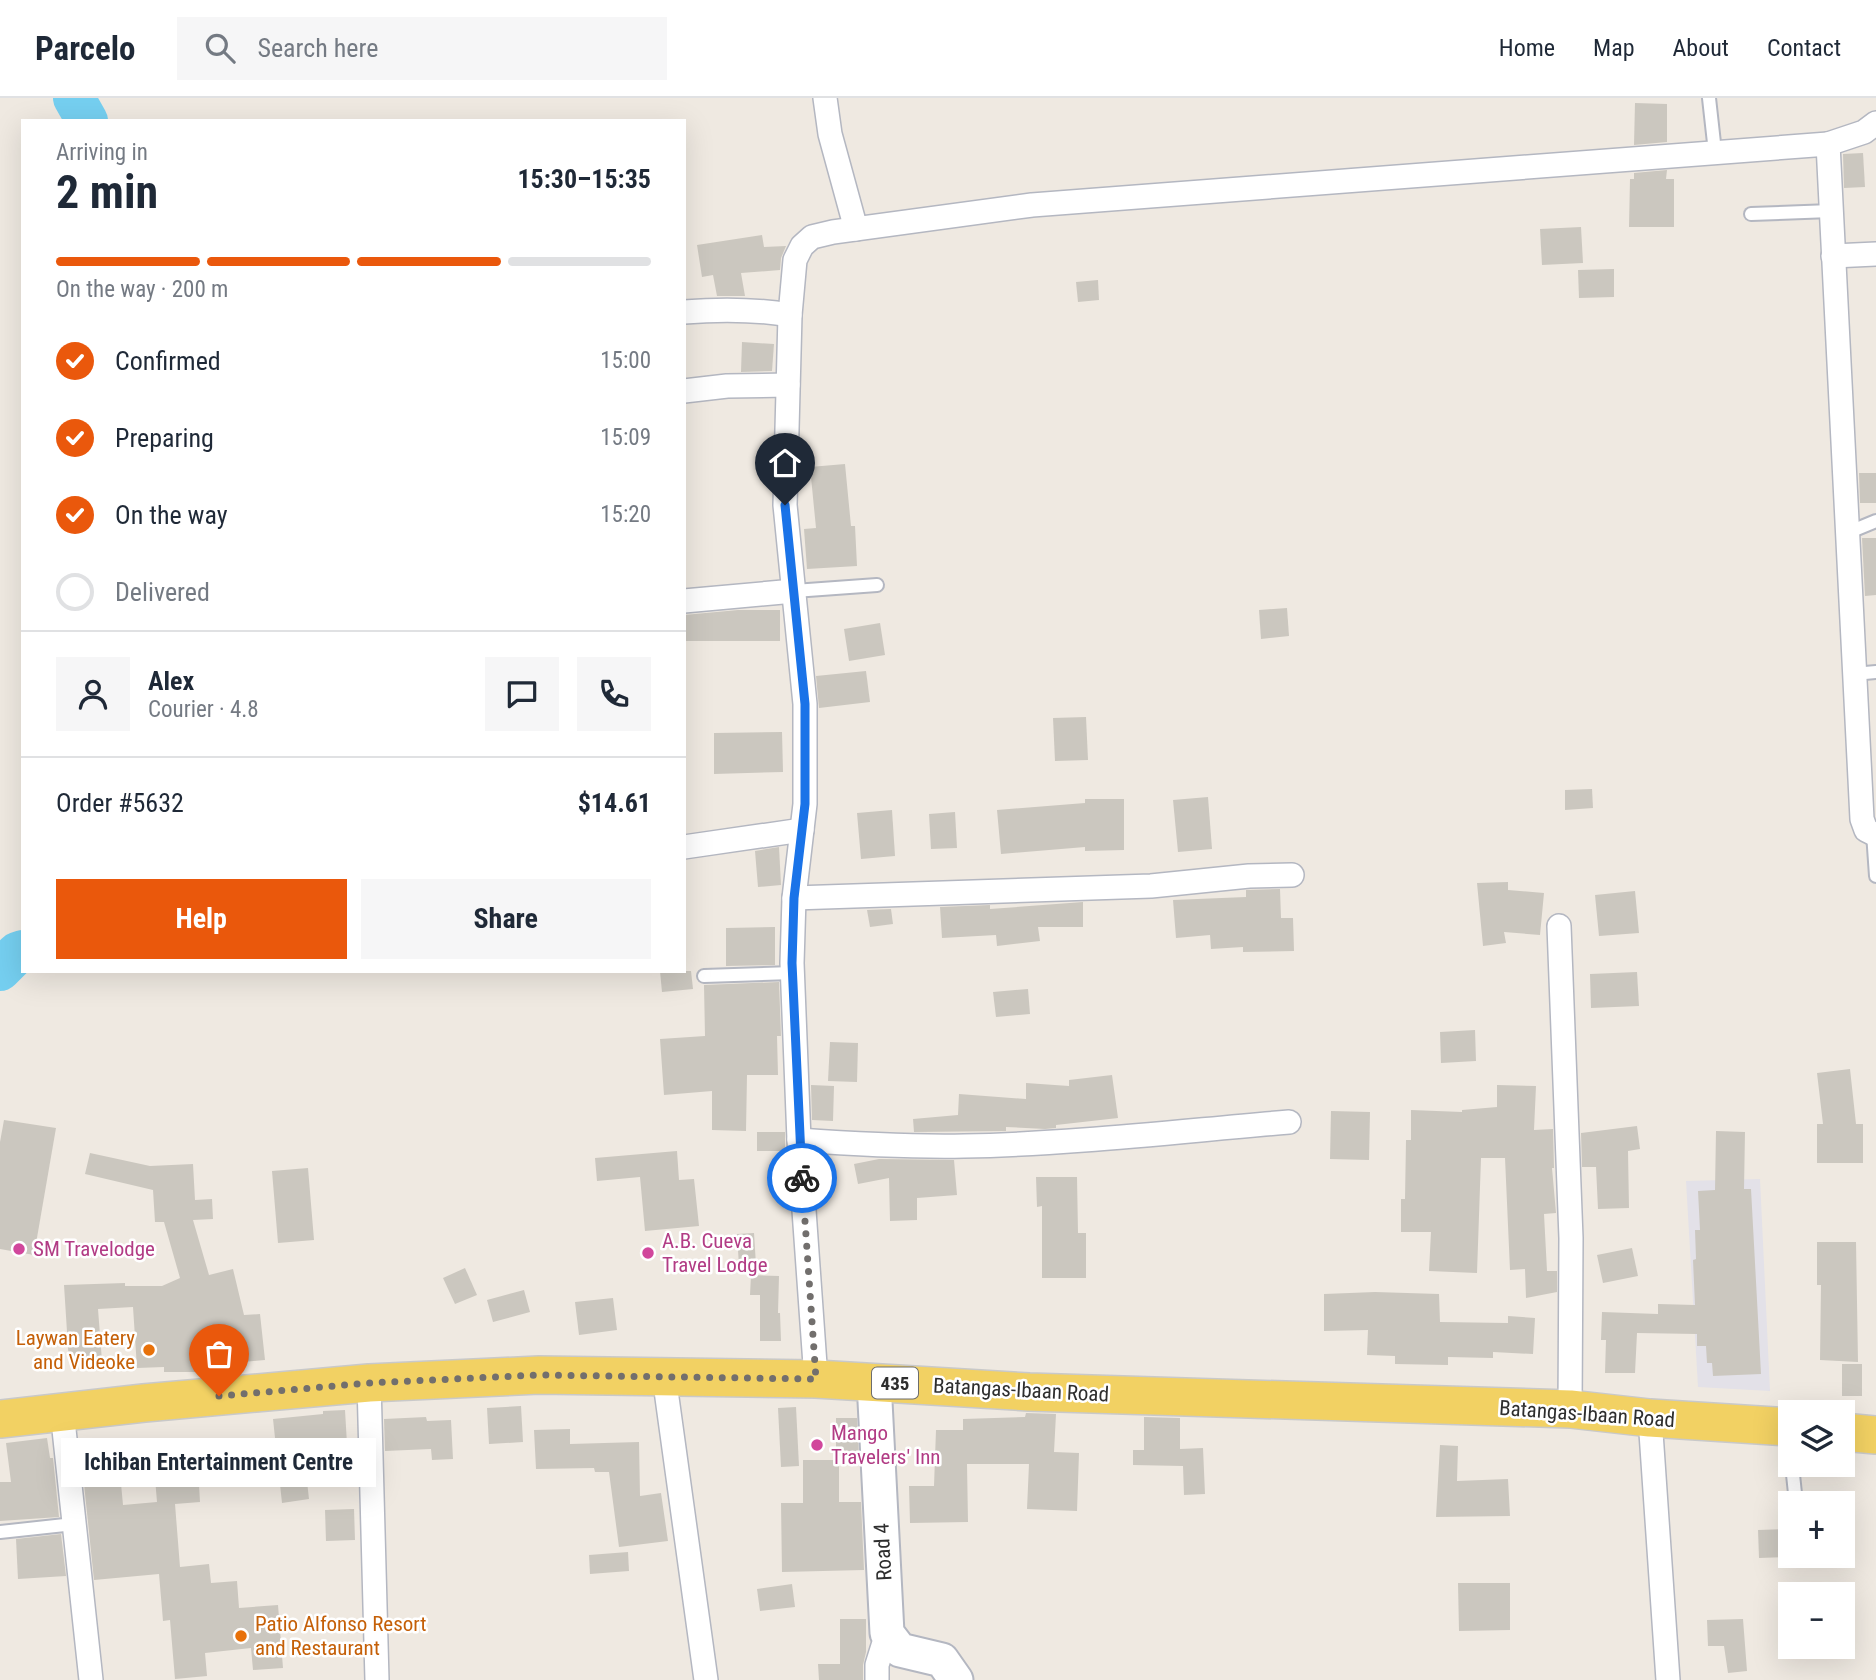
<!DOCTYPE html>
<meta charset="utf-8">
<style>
body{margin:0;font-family:"Roboto Condensed",sans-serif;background:#f6f6f7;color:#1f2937;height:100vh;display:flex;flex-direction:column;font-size:26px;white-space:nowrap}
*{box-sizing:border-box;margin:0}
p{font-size:23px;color:#747a83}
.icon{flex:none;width:38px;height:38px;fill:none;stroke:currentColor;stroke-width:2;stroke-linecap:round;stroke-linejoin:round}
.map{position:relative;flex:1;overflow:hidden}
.panel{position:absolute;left:21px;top:21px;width:665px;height:854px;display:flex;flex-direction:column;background:#fff;border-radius:0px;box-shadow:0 7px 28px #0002}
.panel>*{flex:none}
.fabs{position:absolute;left:1778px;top:1302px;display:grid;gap:14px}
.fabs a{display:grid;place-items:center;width:77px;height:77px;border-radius:0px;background:#fff;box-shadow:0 7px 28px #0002;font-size:35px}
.pin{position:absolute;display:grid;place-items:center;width:60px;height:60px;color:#fff;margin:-72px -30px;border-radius:50% 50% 50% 0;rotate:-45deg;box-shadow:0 0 7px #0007}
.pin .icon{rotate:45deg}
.courier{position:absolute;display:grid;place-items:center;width:70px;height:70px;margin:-35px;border:5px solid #1a73e8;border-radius:50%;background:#fff;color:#222;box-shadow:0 2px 9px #0007}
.bubble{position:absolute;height:49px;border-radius:0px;background:#fff;box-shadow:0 7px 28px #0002;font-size:23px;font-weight:700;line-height:49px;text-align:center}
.headline em{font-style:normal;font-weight:700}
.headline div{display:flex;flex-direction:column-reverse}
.headline{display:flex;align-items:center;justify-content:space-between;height:119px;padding:0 35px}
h1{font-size:46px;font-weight:700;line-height:52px}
.bar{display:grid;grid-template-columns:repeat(4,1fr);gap:10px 7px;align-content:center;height:84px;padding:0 35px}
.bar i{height:9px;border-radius:5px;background:#e0e1e3}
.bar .selected{background:#ea580c}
.bar p{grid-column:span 4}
.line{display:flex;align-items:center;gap:18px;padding:0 35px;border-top:2px solid #e0e1e3}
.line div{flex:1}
.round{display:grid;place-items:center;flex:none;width:74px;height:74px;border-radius:0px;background:#f6f6f7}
ol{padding:0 35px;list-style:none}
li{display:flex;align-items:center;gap:21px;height:77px}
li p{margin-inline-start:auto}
li .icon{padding:7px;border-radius:50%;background:#ea580c;color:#fff;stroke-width:4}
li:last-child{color:#747a83}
li i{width:38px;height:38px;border:4px solid #e0e1e3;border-radius:50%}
.primary-button{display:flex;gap:14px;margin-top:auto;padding:14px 35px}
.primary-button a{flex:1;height:80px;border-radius:0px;background:#ea580c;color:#fff;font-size:28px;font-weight:700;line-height:80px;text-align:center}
.primary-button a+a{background:#f6f6f7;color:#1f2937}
header{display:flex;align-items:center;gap:42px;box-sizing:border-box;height:98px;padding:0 35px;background:#fff;border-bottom:2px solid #e0e1e3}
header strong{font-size:33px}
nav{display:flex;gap:38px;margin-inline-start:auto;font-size:24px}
.search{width:490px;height:63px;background:#f6f6f7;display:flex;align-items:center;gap:18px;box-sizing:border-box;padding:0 24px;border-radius:0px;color:#747a83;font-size:26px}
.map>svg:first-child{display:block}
.industrial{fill:#e3e1e8}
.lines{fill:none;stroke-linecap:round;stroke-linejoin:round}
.river{stroke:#75cff0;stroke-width:42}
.building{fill:#cbc7bf}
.lane-casing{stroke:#b4b7c1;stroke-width:16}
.street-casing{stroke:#b4b7c1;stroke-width:26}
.secondary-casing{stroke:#b4b7c1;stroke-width:37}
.primary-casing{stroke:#c9c9c9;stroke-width:40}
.lane{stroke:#fff;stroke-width:12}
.street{stroke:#fff;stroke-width:23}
.secondary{stroke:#fff;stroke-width:33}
.primary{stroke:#f2d163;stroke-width:37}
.done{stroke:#726f6d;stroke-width:7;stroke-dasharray:0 12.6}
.route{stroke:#1a73e8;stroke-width:9}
.hotel-dot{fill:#d1479c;stroke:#fff;stroke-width:2.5}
.food-dot{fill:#e8710a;stroke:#fff;stroke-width:2.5}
.labels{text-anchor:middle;stroke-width:5;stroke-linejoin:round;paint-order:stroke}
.shield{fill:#fff;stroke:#6d6d6d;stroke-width:2}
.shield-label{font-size:19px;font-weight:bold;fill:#2e2e2e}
.hotel-label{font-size:21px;fill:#b23c85;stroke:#fff;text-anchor:start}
.food-label{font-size:21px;fill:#c56008;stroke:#fff;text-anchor:end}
.street-label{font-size:21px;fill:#2e2e2e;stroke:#fff}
</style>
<header>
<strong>Parcelo</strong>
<div class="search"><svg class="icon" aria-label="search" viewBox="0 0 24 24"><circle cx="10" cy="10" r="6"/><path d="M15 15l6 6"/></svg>Search here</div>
<nav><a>Home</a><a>Map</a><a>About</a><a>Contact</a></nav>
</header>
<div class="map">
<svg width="1876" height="1582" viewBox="0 0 1876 1582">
<rect width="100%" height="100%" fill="#efe9e1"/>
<path class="industrial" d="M 1760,1081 L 1770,1293 L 1698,1289 L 1686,1083 Z"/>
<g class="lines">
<g class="river">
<path d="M 74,0 L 87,23"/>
<path d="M 0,872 L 17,855 L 23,853"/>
</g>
</g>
<g class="building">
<path d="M 1635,5 L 1667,6 L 1667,44 L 1634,47 Z"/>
<path d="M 1863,55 L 1865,89 L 1844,90 L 1843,56 Z"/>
<path d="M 1667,72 L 1666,81 L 1674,81 L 1674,129 L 1629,129 L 1630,81 L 1634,81 L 1634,75 Z"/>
<path d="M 1581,129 L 1583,165 L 1542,167 L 1540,131 Z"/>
<path d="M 762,137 L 764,149 L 786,148 L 781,160 L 780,172 L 741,175 L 745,198 L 717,198 L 713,177 L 702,179 L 697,147 Z"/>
<path d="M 1614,171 L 1614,199 L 1579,200 L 1578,172 Z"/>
<path d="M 1098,182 L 1099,202 L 1078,204 L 1076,184 Z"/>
<path d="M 742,244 L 774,246 L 772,273 L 741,274 Z"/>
<path d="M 845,366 L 851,428 L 855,428 L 857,468 L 807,471 L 804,431 L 816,430 L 810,369 Z"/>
<path d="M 1859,375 L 1876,375 L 1876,405 L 1860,405 Z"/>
<path d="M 1862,440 L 1876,440 L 1876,497 L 1865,498 Z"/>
<path d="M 1287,510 L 1289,538 L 1261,541 L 1259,512 Z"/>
<path d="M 738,512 L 780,512 L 780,543 L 684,543 L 684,517 Z"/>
<path d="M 880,525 L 885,557 L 849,563 L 844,531 Z"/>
<path d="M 866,573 L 870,604 L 819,610 L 816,578 Z"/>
<path d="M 1086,619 L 1088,662 L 1055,663 L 1053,620 Z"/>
<path d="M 782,634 L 783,674 L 714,676 L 714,635 Z"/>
<path d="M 1592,691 L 1593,710 L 1565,712 L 1565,692 Z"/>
<path d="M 1208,699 L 1212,751 L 1178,754 L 1173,702 Z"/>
<path d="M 1085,701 L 1124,701 L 1124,752 L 1085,753 L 1085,749 L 1001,756 L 997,712 L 1085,705 Z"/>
<path d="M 892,712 L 895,758 L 861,761 L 857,715 Z"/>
<path d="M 955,714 L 957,750 L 931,751 L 929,716 Z"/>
<path d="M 779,749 L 781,787 L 758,789 L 755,753 Z"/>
<path d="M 1508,784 L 1508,792 L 1544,795 L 1540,837 L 1504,834 L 1506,845 L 1483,848 L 1477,785 Z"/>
<path d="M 1280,791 L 1281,820 L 1293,820 L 1294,853 L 1243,854 L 1243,849 L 1211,851 L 1210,837 L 1176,840 L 1173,802 L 1246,799 L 1246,792 Z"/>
<path d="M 1635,793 L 1639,835 L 1599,838 L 1595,797 Z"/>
<path d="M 1083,804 L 1083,829 L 1038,829 L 1040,843 L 997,848 L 996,837 L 942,840 L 940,809 L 990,807 L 990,811 Z"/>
<path d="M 891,811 L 893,826 L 870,829 L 867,812 Z"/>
<path d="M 775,829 L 775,867 L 726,868 L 726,830 Z"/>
<path d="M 660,873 L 691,873 L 693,891 L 662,894 Z"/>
<path d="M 1637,874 L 1639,908 L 1591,910 L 1590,876 Z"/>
<path d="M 779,884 L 781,938 L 777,938 L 778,977 L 747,977 L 746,1033 L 712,1032 L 712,993 L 664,997 L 660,941 L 705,938 L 704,887 Z"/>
<path d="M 1028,891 L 1030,916 L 996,919 L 993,894 Z"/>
<path d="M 1475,932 L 1476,963 L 1441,965 L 1440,934 Z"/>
<path d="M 830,944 L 858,945 L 857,984 L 828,983 Z"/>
<path d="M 1850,971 L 1856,1026 L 1863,1026 L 1863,1065 L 1817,1065 L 1817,1026 L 1823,1026 L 1817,975 Z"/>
<path d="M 1112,977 L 1118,1020 L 1056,1027 L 1056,1030 L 1045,1031 L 1006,1029 L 1006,1033 L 914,1034 L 913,1021 L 958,1017 L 959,996 L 1026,1001 L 1026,985 L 1069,988 L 1069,982 Z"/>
<path d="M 811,987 L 834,988 L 833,1023 L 812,1022 Z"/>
<path d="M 1497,987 L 1536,988 L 1534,1032 L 1553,1031 L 1554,1070 L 1552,1070 L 1556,1115 L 1544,1116 L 1547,1173 L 1557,1173 L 1557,1194 L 1526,1200 L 1525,1171 L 1510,1172 L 1505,1060 L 1481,1060 L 1477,1175 L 1429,1173 L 1431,1134 L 1401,1134 L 1401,1101 L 1405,1101 L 1406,1042 L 1411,1042 L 1411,1012 L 1462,1014 L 1462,1012 L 1497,1009 Z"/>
<path d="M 1331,1013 L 1370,1014 L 1369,1062 L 1330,1061 Z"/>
<path d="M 4,1022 L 56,1030 L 34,1157 L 0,1151 L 0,1044 Z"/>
<path d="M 1637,1028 L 1640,1051 L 1628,1053 L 1629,1110 L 1598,1111 L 1596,1069 L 1582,1069 L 1581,1035 Z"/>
<path d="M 1716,1033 L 1745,1034 L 1744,1091 L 1751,1091 L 1761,1276 L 1713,1278 L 1712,1265 L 1707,1265 L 1706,1248 L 1697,1248 L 1697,1236 L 1637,1235 L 1635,1275 L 1605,1275 L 1606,1242 L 1601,1242 L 1602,1214 L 1658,1216 L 1658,1206 L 1695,1207 L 1693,1162 L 1696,1161 L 1695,1132 L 1700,1132 L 1698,1093 L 1715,1092 Z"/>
<rect x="757" y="1034" width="28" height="19"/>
<path d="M 677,1053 L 679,1082 L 694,1081 L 699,1128 L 645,1133 L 640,1079 L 597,1083 L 595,1060 Z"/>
<path d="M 90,1055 L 150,1068 L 193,1066 L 195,1102 L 212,1101 L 213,1121 L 193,1122 L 209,1177 L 233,1171 L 244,1217 L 260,1216 L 265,1262 L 201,1268 L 201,1274 L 164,1274 L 164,1269 L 137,1270 L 133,1209 L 98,1211 L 102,1263 L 69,1265 L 64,1187 L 125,1185 L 125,1188 L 162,1188 L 180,1180 L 164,1124 L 155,1124 L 153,1092 L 85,1076 Z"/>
<path d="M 879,1061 L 954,1062 L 957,1097 L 917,1100 L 917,1122 L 890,1123 L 889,1080 L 858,1086 L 854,1066 Z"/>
<path d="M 308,1070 L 314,1142 L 278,1145 L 272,1073 Z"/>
<path d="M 1036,1079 L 1077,1079 L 1078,1135 L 1086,1135 L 1086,1180 L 1042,1180 L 1042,1108 L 1037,1109 Z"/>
<path d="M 754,1135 L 756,1167 L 739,1168 L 737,1136 Z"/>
<path d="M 1817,1144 L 1856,1144 L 1858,1264 L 1820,1262 L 1821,1187 L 1817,1187 Z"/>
<path d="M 1632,1150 L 1638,1178 L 1603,1185 L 1597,1157 Z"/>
<path d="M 465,1170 L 477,1197 L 455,1206 L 443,1180 Z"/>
<path d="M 751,1177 L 779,1178 L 778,1215 L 780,1215 L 781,1243 L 760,1243 L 760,1197 L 750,1197 Z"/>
<path d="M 524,1192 L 530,1214 L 493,1224 L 487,1202 Z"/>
<path d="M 1375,1194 L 1439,1196 L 1440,1224 L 1508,1225 L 1508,1218 L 1535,1220 L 1533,1256 L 1493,1254 L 1493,1260 L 1448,1259 L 1448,1267 L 1395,1266 L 1395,1258 L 1367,1257 L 1368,1232 L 1324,1233 L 1324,1196 Z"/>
<path d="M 613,1200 L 617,1232 L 579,1237 L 575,1204 Z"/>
<rect x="1842" y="1266" width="20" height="32"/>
<path d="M 521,1308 L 523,1344 L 489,1346 L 487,1310 Z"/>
<path d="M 796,1309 L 799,1368 L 781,1369 L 778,1310 Z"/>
<path d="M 345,1312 L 347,1346 L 303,1348 L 309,1401 L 282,1405 L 273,1321 L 323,1316 L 323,1313 Z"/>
<path d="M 1026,1315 L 1056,1316 L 1054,1354 L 1079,1355 L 1077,1413 L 1027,1411 L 1029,1366 L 967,1366 L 968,1424 L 910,1425 L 909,1388 L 934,1388 L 936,1332 L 963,1332 L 963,1321 L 1025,1319 Z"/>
<path d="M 426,1319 L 427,1323 L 451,1322 L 453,1361 L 432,1362 L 431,1351 L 385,1353 L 384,1321 Z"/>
<path d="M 1144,1319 L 1180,1320 L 1180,1351 L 1203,1350 L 1205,1396 L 1184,1397 L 1183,1368 L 1133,1367 L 1133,1352 L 1144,1352 Z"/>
<path d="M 836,1320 L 857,1320 L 859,1358 L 836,1358 Z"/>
<path d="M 570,1331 L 570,1346 L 639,1344 L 640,1398 L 661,1395 L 668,1443 L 619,1449 L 609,1374 L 595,1374 L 594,1370 L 536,1371 L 534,1332 Z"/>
<path d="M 47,1340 L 50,1360 L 53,1360 L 59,1419 L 0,1423 L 0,1384 L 11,1384 L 6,1345 Z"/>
<path d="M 1440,1347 L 1458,1348 L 1457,1383 L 1508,1381 L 1510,1418 L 1436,1419 Z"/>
<path d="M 197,1352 L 200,1404 L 175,1406 L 180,1469 L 209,1466 L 211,1485 L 237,1483 L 239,1510 L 278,1507 L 283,1570 L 253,1572 L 251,1550 L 205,1555 L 207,1578 L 175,1581 L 170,1522 L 163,1523 L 159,1476 L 94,1482 L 81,1357 L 118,1353 L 123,1407 L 157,1404 L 153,1356 Z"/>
<path d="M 803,1362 L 839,1362 L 839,1404 L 861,1404 L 864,1472 L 782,1474 L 781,1405 L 803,1405 Z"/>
<path d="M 354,1411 L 355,1442 L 326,1443 L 325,1412 Z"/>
<path d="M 1788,1431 L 1788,1459 L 1759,1460 L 1758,1432 Z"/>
<path d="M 61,1436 L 66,1478 L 18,1481 L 16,1441 Z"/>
<path d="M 628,1454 L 629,1473 L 590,1476 L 589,1457 Z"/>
<path d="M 1458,1485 L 1510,1485 L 1510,1532 L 1459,1533 Z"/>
<path d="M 792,1486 L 795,1509 L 760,1513 L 757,1491 Z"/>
<path d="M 840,1521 L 866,1521 L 866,1554 L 863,1567 L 863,1582 L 819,1582 L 818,1566 L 840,1566 Z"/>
<path d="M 1743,1521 L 1747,1573 L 1728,1575 L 1724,1548 L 1708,1548 L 1707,1522 Z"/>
</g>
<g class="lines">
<g class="lane-casing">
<g id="lane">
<path d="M 1709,0 L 1715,54"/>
<path d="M 1751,116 L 1831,113"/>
<path d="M 1847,435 L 1876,423"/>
<path d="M 794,493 L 877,487"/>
<path d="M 1854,576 L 1876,574"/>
<path d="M 1873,735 L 1876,778"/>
<path d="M 704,878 L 792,875"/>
<path d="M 1786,1333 L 1790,1357"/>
<path d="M 1792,1367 L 1796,1405"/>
<path d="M 0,1434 L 74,1426"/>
</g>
</g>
<g class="street-casing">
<g id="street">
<path d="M 825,0 L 830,36 L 856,131"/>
<path d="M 1876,25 L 1864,34 L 1828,46 L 1862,721 L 1866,732 L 1876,737"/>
<path d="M 1833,158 L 1876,156"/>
<path d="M 684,214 C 720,211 754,211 790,217"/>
<path d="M 684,293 L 727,288 L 788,287"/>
<path d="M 684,503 L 794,493"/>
<path d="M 684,749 L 802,732"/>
<path d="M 794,800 L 1151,788 L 1249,778 L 1292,777"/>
<path d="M 1559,828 L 1571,1140 L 1570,1311"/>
<path d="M 799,1042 C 854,1046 909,1049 964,1048 C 1073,1046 1181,1033 1289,1024"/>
<path d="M 664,1278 L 706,1582"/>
<path d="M 816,1281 L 799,1042 L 792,865 L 794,800 L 805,706 L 805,606 L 785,407 L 790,217 L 795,162 L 802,148 L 812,139 L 833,134 L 1032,107 L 1828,46"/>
<path d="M 369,1285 L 377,1582"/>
<path d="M 62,1313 L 91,1582"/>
<path d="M 1650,1320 L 1668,1582"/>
<path d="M 877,1582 L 877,1567 L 887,1535"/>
</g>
</g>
<g class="secondary-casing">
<path id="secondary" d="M 874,1284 L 887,1535 L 900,1552 L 942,1562 L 956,1582"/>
</g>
<g class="primary-casing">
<g id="primary">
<path d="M 0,1321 L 144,1305 L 369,1285 L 539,1277 L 816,1281 L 1029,1294 L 1570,1311 L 1650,1320 L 1790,1329"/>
<path d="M 1843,1334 L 1876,1337"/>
</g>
</g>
<use href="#lane" class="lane"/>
<use href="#street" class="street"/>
<use href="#secondary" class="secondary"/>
<use href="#primary" class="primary"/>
</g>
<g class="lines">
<path class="done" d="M 219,1298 L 369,1285 L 538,1277 L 816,1281 L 802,1080"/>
<path class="route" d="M 785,407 L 805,606 L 805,706 L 794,800 L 792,865 L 802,1080"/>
</g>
<g class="hotel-dot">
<circle cx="19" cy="1151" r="7"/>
<circle cx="648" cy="1155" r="7"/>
<circle cx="817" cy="1347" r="7"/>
</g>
<g class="food-dot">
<circle cx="149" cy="1252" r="7"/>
<circle cx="241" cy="1538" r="7"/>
</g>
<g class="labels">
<rect class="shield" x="872" y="1269.5" width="46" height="31" rx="5"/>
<g class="shield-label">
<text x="895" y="1292">435</text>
</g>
<g class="hotel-label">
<text x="662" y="1150">A.B. Cueva<tspan x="662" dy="24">Travel Lodge</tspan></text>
<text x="33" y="1158">SM Travelodge</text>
<text x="831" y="1342">Mango<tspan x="831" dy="24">Travelers' Inn</tspan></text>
</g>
<g class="food-label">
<text x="135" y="1247">Laywan Eatery<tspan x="135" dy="24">and Videoke</tspan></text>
<text x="255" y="1533" text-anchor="start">Patio Alfonso Resort<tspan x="255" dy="24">and Restaurant</tspan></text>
</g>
<g class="street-label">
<text transform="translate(1021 1292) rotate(3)" y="7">Batangas-Ibaan Road</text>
<text transform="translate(1587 1316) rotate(4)" y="7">Batangas-Ibaan Road</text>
<text transform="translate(883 1454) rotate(-93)" y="7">Road 4</text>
</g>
</g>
</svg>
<div class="fabs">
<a><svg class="icon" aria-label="layers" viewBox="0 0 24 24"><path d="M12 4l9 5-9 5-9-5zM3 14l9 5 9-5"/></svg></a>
<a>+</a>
<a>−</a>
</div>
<div class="pin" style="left:219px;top:1298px;background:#ea580c"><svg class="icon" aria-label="bag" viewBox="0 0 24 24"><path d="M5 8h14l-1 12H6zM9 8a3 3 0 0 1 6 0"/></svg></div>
<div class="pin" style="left:785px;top:407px;background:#1f2937"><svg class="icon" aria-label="home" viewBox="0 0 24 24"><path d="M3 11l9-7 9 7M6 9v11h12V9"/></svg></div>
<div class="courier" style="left:802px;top:1080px"><svg class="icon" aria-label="bike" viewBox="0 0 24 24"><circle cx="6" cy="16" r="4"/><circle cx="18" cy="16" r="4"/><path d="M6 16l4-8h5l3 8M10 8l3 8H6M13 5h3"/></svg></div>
<div class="bubble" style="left:61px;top:1340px;width:315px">Ichiban Entertainment Centre</div>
<section class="panel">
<div class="headline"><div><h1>2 min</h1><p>Arriving in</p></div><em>15:30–15:35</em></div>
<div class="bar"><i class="selected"></i><i class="selected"></i><i class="selected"></i><i></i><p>On the way · 200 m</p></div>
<ol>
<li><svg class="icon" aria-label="check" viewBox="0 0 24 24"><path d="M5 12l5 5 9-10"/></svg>Confirmed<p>15:00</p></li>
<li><svg class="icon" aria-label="check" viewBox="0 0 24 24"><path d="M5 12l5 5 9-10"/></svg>Preparing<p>15:09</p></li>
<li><svg class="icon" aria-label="check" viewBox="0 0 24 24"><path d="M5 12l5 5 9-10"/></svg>On the way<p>15:20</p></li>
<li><i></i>Delivered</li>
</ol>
<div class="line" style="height:126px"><a class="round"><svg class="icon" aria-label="person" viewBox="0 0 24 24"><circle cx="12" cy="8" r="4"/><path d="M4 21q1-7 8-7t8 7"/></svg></a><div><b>Alex</b><p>Courier · 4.8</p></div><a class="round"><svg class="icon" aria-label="chat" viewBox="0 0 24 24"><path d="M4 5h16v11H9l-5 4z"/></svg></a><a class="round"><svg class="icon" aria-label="phone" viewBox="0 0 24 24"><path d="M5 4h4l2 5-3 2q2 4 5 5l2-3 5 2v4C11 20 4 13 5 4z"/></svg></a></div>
<div class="line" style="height:91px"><div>Order #5632</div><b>$14.61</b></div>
<div class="primary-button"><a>Help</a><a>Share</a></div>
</section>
</div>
